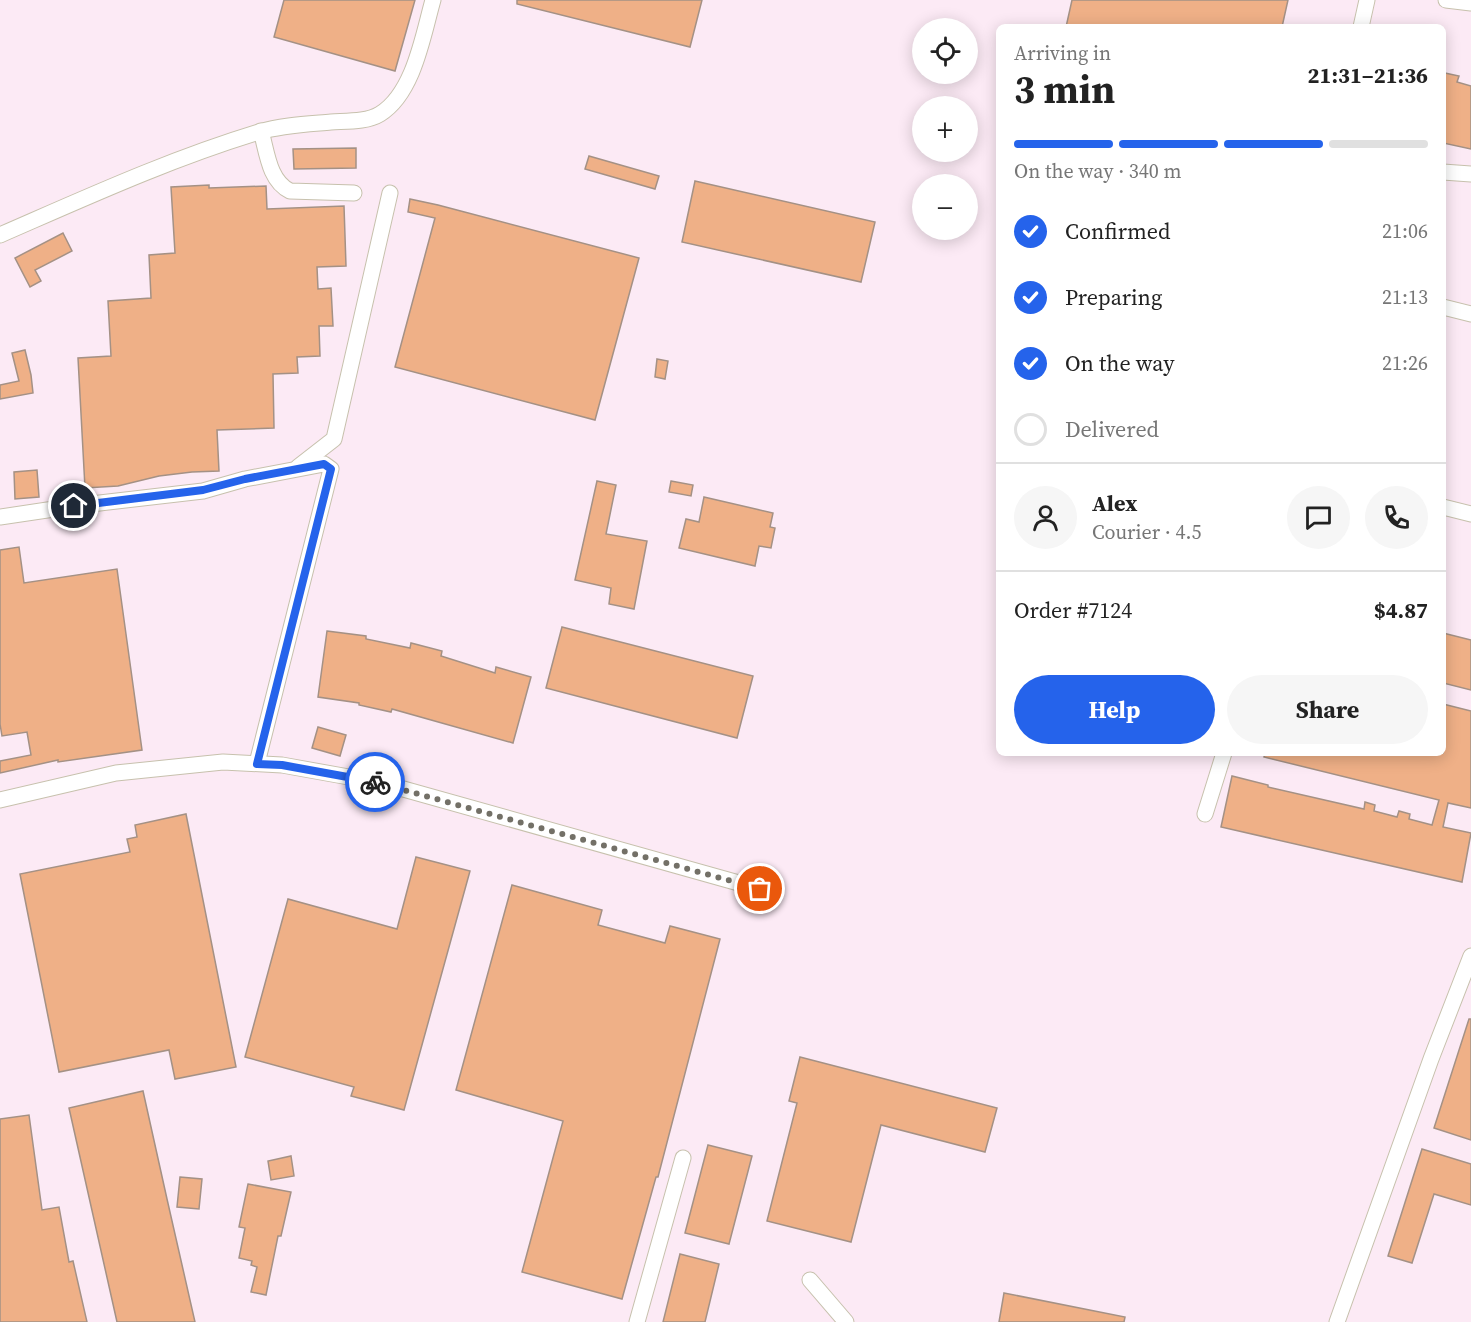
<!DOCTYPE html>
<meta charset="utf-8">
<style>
body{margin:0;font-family:"Source Serif 4",serif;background:#f6f6f6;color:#222;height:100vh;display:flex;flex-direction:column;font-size:22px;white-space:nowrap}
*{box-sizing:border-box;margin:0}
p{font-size:20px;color:#767676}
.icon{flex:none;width:33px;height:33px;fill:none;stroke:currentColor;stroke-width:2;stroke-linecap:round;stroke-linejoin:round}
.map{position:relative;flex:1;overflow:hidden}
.details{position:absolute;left:996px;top:24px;width:450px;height:732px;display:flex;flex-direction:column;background:#fff;border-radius:9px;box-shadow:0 3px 15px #0003}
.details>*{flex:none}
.buttons{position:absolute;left:912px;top:18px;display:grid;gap:12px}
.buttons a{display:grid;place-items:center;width:66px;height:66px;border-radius:50%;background:#fff;box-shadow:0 3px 15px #0003;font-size:30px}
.pin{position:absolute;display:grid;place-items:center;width:51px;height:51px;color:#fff;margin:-26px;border:3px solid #fff;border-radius:50%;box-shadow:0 2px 6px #0007}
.courier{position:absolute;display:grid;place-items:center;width:60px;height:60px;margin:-30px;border:4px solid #2563eb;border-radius:50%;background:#fff;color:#222;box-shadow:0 2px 8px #0007}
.overview em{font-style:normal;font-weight:700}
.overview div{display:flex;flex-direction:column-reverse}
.overview{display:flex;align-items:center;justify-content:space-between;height:102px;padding:0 18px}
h1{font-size:39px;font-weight:700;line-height:45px}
.bar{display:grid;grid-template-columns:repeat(4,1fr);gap:9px 6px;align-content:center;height:72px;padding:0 18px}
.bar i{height:8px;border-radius:4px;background:#e0e0e0}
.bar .selected{background:#2563eb}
.bar p{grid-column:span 4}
.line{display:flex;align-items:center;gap:15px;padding:0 18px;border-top:2px solid #e0e0e0}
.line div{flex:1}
.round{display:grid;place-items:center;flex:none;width:63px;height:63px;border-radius:32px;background:#f6f6f6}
ol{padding:0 18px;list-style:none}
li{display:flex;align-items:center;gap:18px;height:66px}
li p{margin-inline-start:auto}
li .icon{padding:6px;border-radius:50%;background:#2563eb;color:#fff;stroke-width:4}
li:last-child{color:#767676}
li i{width:33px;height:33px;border:3px solid #e0e0e0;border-radius:50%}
.cta{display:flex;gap:12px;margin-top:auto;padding:12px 18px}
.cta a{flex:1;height:69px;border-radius:36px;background:#2563eb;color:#fff;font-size:24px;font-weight:700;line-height:69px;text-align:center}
.cta a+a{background:#f6f6f6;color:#222}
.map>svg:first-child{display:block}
.industrial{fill:#fceaf5;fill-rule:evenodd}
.building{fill:#efb087;stroke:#a49185;stroke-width:1.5}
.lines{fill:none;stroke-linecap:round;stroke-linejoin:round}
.minor-casing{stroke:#c7c1ad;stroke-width:17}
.minor{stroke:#fff;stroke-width:15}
.done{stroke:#737067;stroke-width:6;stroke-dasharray:0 10.8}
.route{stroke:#2563eb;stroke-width:8}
</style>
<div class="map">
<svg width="1471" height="1322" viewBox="0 0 1471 1322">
<rect width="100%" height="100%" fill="#fefaee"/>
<path class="industrial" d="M 0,0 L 1471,0 L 1471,1322 L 0,1322 ZM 999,27 L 1443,27 L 1443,753 L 999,753 ZM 922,28 L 968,28 L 968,74 L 922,74 ZM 922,106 L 968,106 L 968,152 L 922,152 ZM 922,184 L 968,184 L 968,230 L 922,230 Z"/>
<g class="building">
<path d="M 284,0 L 415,0 L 395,71 L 274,37 Z"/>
<path d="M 517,0 L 702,0 L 690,47 L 517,4 Z"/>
<path d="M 1072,0 L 1288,0 L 1282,27 L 1066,27 Z"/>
<path d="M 1445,73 L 1459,76 L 1457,82 L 1471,86 L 1471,149 L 1443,143 L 1443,81 Z"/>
<path d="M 356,148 L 356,168 L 294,169 L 293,149 Z"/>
<path d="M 589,156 L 659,176 L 655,189 L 585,169 Z"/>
<path d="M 695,181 L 875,222 L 861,282 L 682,242 Z"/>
<path d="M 209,185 L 209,188 L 266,186 L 267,209 L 344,206 L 346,266 L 317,267 L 318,289 L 331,288 L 333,326 L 319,326 L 320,356 L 297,357 L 298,373 L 273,374 L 274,428 L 217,430 L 219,471 L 192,472 L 159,476 L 118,486 L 85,488 L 78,358 L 111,356 L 108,301 L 151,298 L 149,255 L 175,253 L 171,187 Z"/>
<path d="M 410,199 L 438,205 L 639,258 L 595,420 L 395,367 L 435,218 L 408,212 Z"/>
<path d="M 63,233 L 72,251 L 35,270 L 41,281 L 30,287 L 15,258 Z"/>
<path d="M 25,350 L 31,375 L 33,393 L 0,399 L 0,385 L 19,381 L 12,353 Z"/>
<path d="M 657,359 L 668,361 L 665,379 L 655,377 Z"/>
<path d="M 37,470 L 39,497 L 15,499 L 14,472 Z"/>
<path d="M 597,481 L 616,485 L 606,534 L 647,541 L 634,609 L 609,604 L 611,588 L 575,580 Z"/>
<path d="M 671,481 L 693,485 L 691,496 L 669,492 Z"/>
<path d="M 704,497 L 773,513 L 770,527 L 775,528 L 771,548 L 759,546 L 755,566 L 679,548 L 686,519 L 699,522 Z"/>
<path d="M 19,547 L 24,583 L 117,569 L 142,750 L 58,762 L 58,760 L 0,773 L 0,761 L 31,755 L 27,732 L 2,736 L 0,724 L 0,550 Z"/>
<path d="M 562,627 L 753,676 L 737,738 L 546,688 Z"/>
<path d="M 327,631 L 366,636 L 366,639 L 410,648 L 411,643 L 442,651 L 441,656 L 495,673 L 496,667 L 531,677 L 513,743 L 392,709 L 391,712 L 359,705 L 359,703 L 318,697 Z"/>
<path d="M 1443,633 L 1471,640 L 1471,690 L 1443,683 Z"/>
<path d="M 1443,704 L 1471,711 L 1471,808 L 1448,803 L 1443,827 L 1471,833 L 1462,882 L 1221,827 L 1232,776 L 1268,785 L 1268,787 L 1364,809 L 1365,802 L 1375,805 L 1374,811 L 1397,817 L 1399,811 L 1410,814 L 1409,819 L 1432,825 L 1439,800 L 1264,757 L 1265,753 L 1443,753 Z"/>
<path d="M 318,727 L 346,735 L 340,756 L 312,748 Z"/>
<path d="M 186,814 L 236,1067 L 175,1079 L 169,1050 L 59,1072 L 20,874 L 130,852 L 127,839 L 137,837 L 135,825 Z"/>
<path d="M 416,857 L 470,871 L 404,1110 L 351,1096 L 354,1087 L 245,1057 L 288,899 L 397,929 Z"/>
<path d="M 512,885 L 602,910 L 598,925 L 665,943 L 670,926 L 720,939 L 658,1177 L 656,1177 L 622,1299 L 522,1272 L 563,1121 L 456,1090 Z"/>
<path d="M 1469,1019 L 1471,1019 L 1471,1140 L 1434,1128 Z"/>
<path d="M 800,1057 L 997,1108 L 985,1152 L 881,1125 L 851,1242 L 767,1221 L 797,1103 L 789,1101 Z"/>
<path d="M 143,1091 L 167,1199 L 195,1322 L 117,1322 L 69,1108 Z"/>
<path d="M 29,1115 L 42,1210 L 59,1207 L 69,1262 L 73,1261 L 87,1322 L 0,1322 L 0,1119 Z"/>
<path d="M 708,1145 L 752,1156 L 729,1244 L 685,1233 Z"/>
<path d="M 1422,1149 L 1471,1164 L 1471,1205 L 1434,1194 L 1412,1263 L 1388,1256 Z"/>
<path d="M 291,1156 L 294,1176 L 271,1180 L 268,1161 Z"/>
<path d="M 180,1177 L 202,1179 L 199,1209 L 177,1207 Z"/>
<path d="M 248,1184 L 291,1192 L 281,1236 L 278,1236 L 266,1295 L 251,1292 L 257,1267 L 251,1265 L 252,1261 L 239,1258 L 245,1228 L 239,1227 Z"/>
<path d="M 680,1254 L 719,1264 L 705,1322 L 663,1322 Z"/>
<path d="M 1004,1293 L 1125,1317 L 1124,1322 L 999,1322 Z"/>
</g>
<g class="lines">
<g class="minor-casing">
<g id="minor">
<path d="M 1446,0 L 1471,3"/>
<path d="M 1361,27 L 1367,0"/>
<path d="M 261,131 C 267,152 269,181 290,191 L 354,193"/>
<path d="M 1443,172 L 1471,174"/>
<path d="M 0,235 C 85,198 170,159 259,132 C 282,125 308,124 331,122 C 347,121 367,122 380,114 C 414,93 423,35 433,0"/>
<path d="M 1443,307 L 1471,314"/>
<path d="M 298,467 L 334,439 L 390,193"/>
<path d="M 1443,507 L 1471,514"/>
<path d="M 0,517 L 74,506 L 203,491 L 245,479 L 324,464 L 331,469 L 257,763"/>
<path d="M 0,800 L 116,773 L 223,762 L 282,765 L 382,783 L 760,889"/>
<path d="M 1205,814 L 1224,753"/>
<path d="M 810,1280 L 846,1322"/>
<path d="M 637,1322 L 683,1158"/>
<path d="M 1337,1322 L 1431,1059 L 1471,956"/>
</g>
</g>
<use href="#minor" class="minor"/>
</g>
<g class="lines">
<path class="done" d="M 375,782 L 760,889"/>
<path class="route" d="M 74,506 L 203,490 L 245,479 L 324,464 L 331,469 L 257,764 L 282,765 L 375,782"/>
</g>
</svg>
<div class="buttons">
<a><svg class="icon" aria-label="locate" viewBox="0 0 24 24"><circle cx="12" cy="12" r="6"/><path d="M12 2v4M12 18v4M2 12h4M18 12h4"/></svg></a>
<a>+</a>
<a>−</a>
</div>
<div class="pin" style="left:760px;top:889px;background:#ea580c"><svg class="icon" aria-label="bag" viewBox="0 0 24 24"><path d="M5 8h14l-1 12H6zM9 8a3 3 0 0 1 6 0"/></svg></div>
<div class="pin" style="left:74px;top:506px;background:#1f2937"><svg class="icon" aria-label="home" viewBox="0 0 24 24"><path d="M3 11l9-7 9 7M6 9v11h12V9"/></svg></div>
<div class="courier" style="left:375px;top:782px"><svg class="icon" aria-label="bike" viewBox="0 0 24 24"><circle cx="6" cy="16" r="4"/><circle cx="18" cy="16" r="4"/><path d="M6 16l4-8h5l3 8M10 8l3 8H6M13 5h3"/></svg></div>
<section class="details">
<div class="overview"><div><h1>3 min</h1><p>Arriving in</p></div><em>21:31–21:36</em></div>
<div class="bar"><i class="selected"></i><i class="selected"></i><i class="selected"></i><i></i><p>On the way · 340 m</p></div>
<ol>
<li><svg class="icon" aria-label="check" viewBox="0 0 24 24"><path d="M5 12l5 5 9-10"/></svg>Confirmed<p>21:06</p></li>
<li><svg class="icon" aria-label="check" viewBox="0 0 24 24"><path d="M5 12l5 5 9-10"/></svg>Preparing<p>21:13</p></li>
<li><svg class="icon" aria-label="check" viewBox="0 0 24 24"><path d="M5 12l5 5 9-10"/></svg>On the way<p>21:26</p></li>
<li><i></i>Delivered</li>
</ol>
<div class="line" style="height:108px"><a class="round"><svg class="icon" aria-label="person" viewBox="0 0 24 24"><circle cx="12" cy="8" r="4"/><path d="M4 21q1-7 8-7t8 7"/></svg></a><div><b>Alex</b><p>Courier · 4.5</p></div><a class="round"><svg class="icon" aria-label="chat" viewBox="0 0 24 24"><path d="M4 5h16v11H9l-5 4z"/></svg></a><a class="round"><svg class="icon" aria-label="phone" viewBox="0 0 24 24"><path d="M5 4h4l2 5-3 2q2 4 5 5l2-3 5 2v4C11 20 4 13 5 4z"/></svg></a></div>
<div class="line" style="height:78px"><div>Order #7124</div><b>$4.87</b></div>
<div class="cta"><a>Help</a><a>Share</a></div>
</section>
</div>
